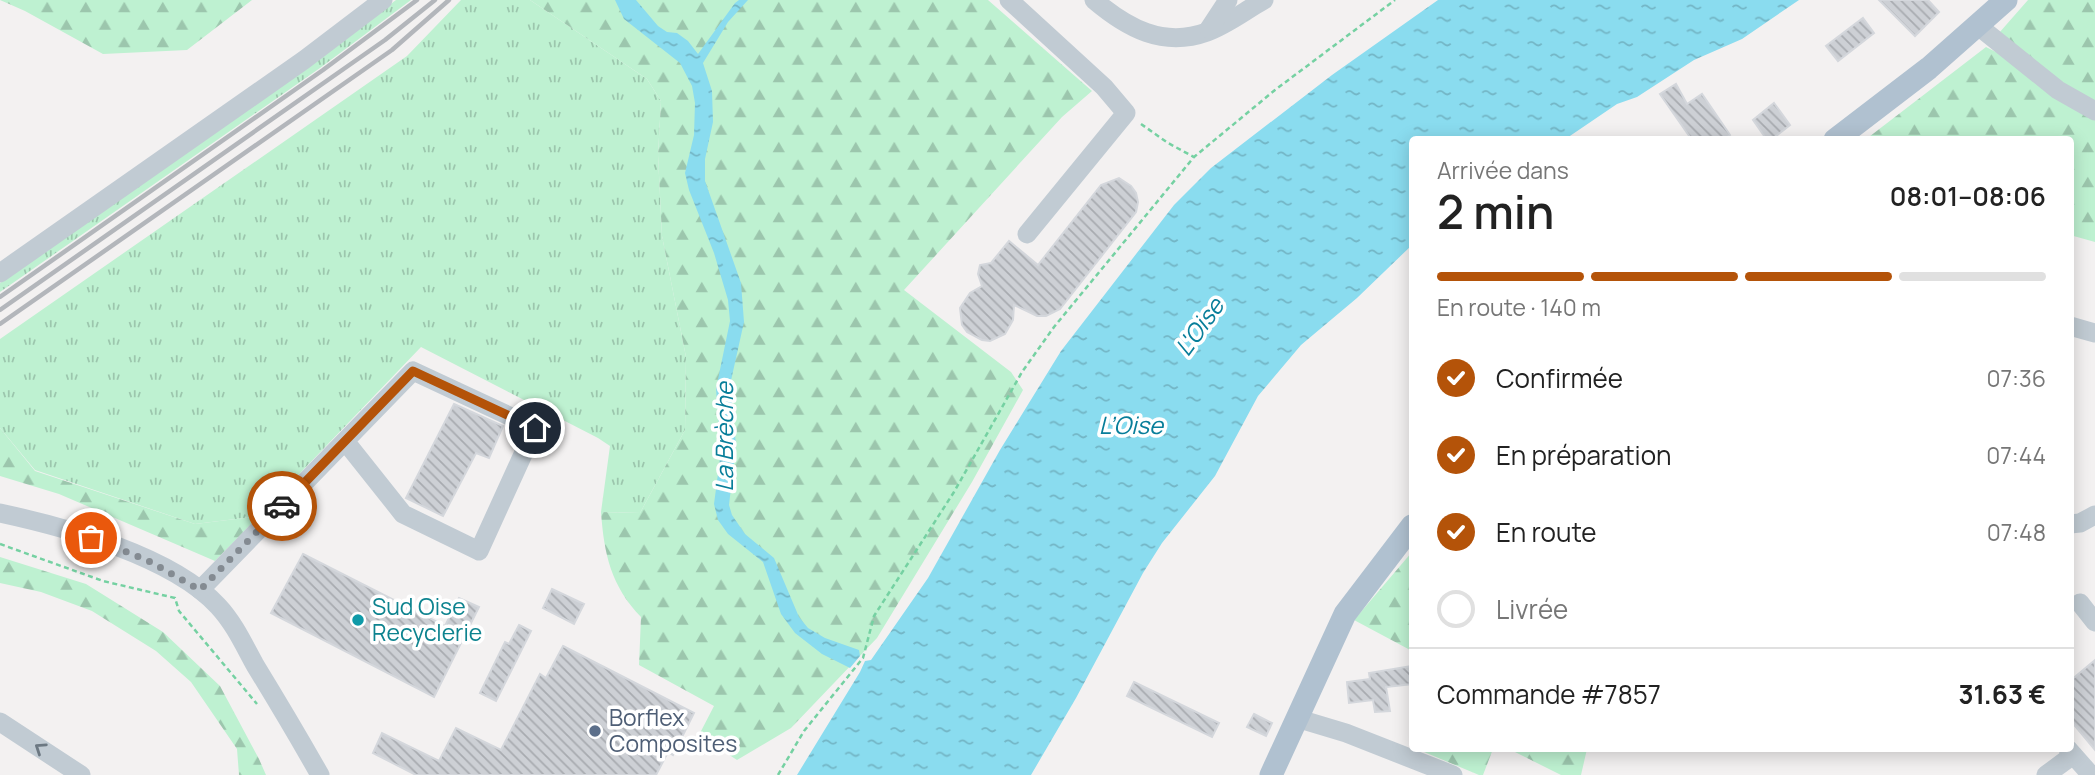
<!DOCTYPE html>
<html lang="fr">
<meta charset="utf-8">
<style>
body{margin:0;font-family:Manrope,sans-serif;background:#f6f6f6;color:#222;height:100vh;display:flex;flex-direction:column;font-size:26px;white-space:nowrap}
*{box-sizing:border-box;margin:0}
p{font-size:23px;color:#767676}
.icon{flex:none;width:38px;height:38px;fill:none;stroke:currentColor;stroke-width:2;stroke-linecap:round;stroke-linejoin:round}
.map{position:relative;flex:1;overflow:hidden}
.sheet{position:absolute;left:1409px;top:136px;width:665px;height:616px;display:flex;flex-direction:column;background:#fff;border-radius:7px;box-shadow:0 4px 18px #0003}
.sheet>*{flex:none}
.pin{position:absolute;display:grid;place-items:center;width:60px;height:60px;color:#fff;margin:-30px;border:4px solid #fff;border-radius:50%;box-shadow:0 2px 7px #0007}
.courier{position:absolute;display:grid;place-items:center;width:70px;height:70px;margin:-35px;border:5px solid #b45309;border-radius:50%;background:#fff;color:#222;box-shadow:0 2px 9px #0007}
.headline em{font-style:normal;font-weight:600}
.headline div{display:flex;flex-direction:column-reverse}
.headline{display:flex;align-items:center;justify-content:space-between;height:119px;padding:0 28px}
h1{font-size:46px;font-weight:600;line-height:52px}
.bar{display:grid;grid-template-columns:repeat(4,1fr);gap:10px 7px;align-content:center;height:84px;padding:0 28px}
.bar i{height:9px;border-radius:5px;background:#e0e0e0}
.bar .active{background:#b45309}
.bar p{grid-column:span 4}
.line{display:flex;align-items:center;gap:18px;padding:0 28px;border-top:2px solid #e0e0e0}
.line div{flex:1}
ol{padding:0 28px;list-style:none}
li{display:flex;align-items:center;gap:21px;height:77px}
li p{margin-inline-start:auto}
li .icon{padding:7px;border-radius:50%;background:#b45309;color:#fff;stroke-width:4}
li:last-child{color:#767676}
li i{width:38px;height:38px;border:4px solid #e0e0e0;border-radius:50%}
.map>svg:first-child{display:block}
.grass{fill:url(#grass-tufts)}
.forest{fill:url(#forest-firs)}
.water{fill:url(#water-ripples)}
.building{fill:url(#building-back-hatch);stroke:#d4d7dc;stroke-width:2}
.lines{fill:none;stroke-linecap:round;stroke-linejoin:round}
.path{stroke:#75d1a2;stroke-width:2.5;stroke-dasharray:5 3.5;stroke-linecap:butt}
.minor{stroke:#c1cbd3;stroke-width:19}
.major{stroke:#b0c1d0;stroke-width:23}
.rail{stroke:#b3b6bb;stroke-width:4.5}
.oneway{stroke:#6c7882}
.done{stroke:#848b92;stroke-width:7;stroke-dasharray:0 12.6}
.route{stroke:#b45309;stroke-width:9}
.culture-dot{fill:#0f9aa8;stroke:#fff;stroke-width:2.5}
.service-dot{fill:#5c6f8a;stroke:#fff;stroke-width:2.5}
.labels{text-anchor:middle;stroke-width:7;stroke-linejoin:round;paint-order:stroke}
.culture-label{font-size:23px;fill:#0d838f;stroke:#fff;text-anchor:start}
.service-label{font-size:23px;fill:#4e5e75;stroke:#fff;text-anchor:start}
.water-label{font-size:24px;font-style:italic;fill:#087e9a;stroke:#fff}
</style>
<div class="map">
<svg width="2095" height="775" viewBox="0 0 2095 775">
<defs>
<pattern id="grass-tufts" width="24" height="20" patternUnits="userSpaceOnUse" patternTransform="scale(1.75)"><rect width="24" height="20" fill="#bef1d1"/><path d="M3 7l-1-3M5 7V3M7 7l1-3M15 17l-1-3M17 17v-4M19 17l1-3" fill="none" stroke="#9cc6ad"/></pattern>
<pattern id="forest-firs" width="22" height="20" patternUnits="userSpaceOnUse" patternTransform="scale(1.75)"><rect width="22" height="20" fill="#bef1d1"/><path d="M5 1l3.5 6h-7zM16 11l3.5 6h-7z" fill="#9cc6ad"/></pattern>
<pattern id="water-ripples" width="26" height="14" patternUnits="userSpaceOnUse" patternTransform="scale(1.75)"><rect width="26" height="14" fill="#8adcef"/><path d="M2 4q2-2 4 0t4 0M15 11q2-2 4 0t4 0" fill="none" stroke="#73b5c5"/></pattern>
<pattern id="building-back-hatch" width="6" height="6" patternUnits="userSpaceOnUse" patternTransform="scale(1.75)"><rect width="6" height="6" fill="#cdd0d5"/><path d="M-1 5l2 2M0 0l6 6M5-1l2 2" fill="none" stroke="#a8abb0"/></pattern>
</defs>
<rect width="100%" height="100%" fill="#f3f1f1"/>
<g class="grass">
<path d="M 396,0 L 411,0 L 320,68 L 0,292 L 0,283 L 296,76 Z"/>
<path d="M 461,0 L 530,0 L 647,79 L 661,101 L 658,155 L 662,236 L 686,357 L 685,430 L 640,513 L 601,512 L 610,446 L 598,438 L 421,347 L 259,516 L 195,524 L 35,470 L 0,428 L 0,339 L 407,56 Z"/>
</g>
<g class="forest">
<path d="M 0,0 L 252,0 L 187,50 L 103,54 L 25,11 Z"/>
<path d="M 530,0 L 988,0 L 1092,91 L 1062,117 L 904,290 L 1011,372 L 1023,390 L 972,482 L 877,638 L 791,728 L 737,760 L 699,735 L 714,706 L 639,665 L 641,617 C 611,586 604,554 601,512 L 640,513 L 685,430 L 686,357 L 662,236 L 658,155 L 661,101 L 647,79 Z"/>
<path d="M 2028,0 L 2095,0 L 2095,242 L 2070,235 L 2070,140 L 1865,140 L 1986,47 L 2000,54 L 1999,33 Z"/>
<path d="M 0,428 L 35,471 L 195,524 L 259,516 L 215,561 L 59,494 L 0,476 Z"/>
<path d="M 1412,552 L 1412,651 L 1354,620 Z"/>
<path d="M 0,557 L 86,584 L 163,632 L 220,686 L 259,759 L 266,775 L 239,775 L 237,749 L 191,682 L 156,651 L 92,611 L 41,592 L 0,583 Z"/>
<path d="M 1417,749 L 1493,749 L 1483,775 L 1479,775 Z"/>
<path d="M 1509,749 L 1587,749 L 1581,775 L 1561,775 Z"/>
</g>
<g class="water">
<path d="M 615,0 L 636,0 L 658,26 L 667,32 L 677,33 L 688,41 L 698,54 L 735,3 L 739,0 L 748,0 L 728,22 L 703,63 L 712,91 L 713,122 L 705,159 L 705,181 L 741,283 L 744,322 L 730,385 L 736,445 L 729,505 L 732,515 L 745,534 L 774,558 L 799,617 L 808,628 L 825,638 L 859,650 L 860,656 L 850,668 L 822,654 L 795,633 L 781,614 L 763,562 L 728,534 L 718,520 L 714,504 L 721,451 L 716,389 L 730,321 L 728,300 L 714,253 L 689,190 L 685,173 L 694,135 L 695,103 L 692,86 L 680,63 L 624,19 Z"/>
<path d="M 1438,0 L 1799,0 L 1742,39 L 1694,60 L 1637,97 L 1617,104 L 1564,140 L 1412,140 L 1412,245 L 1357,298 L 1301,345 L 1258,396 L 1215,476 L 1162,543 L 1143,573 L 1076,698 L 1031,775 L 797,775 L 860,672 L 865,661 L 871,660 L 928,578 L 1000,450 L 1061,351 L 1174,205 L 1211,168 L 1332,75 Z"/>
</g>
<g class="building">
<path d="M 1879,0 L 1928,0 L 1939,12 L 1915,36 Z"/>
<path d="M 1863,18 L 1874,33 L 1838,61 L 1826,46 Z"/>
<path d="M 1676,84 L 1687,104 L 1702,94 L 1730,135 L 1723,140 L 1692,140 L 1660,94 Z"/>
<path d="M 1774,103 L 1790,125 L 1771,140 L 1767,140 L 1753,120 Z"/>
<path d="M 1119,178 L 1131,186 L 1136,193 L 1138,202 L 1136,212 L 1060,309 L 1046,316 L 1037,316 L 1014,305 L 1013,320 L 1005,334 L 990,341 L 982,340 L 967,332 L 962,325 L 960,308 L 970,293 L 982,286 L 978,274 L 980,265 L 991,263 L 1009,241 L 1038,265 L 1101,185 Z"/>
<path d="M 454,404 L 503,426 L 489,458 L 476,453 L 443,516 L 406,498 Z"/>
<path d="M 303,554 L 445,626 L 459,598 L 479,607 L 434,697 L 271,613 Z"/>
<path d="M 552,589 L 584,604 L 574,624 L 543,608 Z"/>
<path d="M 519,625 L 531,631 L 496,701 L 480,693 L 505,642 L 509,644 Z"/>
<path d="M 563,646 L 694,713 L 673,755 L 668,752 L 656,775 L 416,775 L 373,753 L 382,733 L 439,761 L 456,728 L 501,750 L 540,674 L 546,678 Z"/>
<path d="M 2095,660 L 2095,750 L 2070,720 L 2070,681 Z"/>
<path d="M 1412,666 L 1412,684 L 1386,687 L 1390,711 L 1375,712 L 1373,700 L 1349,703 L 1347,682 L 1370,679 L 1369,673 Z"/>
<path d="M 1134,682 L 1219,723 L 1212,737 L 1127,696 Z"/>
<path d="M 1254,714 L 1272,723 L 1266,736 L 1247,727 Z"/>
</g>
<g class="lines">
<g class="path">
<path d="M 1141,124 L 1168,143 L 1194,157"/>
<path d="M 0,544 L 103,581 L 175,598 L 179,611 L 257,704"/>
<path d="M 778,775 L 804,731 L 863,658 L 874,616 L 954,492 L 1022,372 L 1054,327 L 1194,157 L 1275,90 L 1395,0"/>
</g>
<g class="minor">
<path d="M 1009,0 L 1104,87 L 1126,113 L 1027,234"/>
<path d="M 1094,0 C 1127,28 1163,48 1207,32 C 1227,25 1246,10 1264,0"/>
<path d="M 1977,25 L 2058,90 L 2095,111"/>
<path d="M 1209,29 L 1228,0"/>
<path d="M 0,273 L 304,60 L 383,0"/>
<path d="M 2070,326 L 2095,333"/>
<path d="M 0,513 C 65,527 172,556 218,606 C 234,623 244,645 255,665 C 277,701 299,738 320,775"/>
<path d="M 2070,524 L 2080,523 L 2095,515"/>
<path d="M 200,590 L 413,371 L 535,428 L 479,551 L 403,514 L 345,441"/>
<path d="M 2080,603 L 2095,622"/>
<path d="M 1296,718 L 1346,733 L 1453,775"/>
<path d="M 0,722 L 81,775"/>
<path d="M 2068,749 L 2091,775"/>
<path d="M 2046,775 L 2073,755"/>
</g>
<g class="major">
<path d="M 1835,140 L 1929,68 L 2006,0"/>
<path d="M 1271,775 L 1345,614 L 1412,526"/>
</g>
<g class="rail">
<path d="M 0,297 L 323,70 L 417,0"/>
<path d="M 0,310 L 385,40 L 435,0"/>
<path d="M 0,324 L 392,50 L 449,0"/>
</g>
</g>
<defs><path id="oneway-chevron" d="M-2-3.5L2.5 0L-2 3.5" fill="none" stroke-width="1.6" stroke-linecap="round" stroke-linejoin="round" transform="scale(1.75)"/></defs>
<use class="oneway" href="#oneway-chevron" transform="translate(40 748) rotate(-146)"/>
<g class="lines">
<path class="done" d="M 91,538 L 147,560 L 200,590 L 282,506"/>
<path class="route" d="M 282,506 L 413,371 L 535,428"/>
</g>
<circle class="culture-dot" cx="358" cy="620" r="7"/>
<circle class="service-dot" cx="595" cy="731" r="7"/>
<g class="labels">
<g class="culture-label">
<text x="372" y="615">Sud Oise<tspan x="372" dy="26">Recyclerie</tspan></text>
</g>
<g class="service-label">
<text x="609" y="726">Borflex<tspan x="609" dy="26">Composites</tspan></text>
</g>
<g class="water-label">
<text transform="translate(1200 327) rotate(-54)" y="8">L'Oise</text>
<text x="1131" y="434">L’Oise</text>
<text transform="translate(725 437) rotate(-90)" y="8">La Brèche</text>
</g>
</g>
</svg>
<div class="pin" style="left:91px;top:538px;background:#ea580c"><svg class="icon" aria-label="bag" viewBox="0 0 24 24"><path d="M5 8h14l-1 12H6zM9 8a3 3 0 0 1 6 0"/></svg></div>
<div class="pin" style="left:535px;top:428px;background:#1f2937"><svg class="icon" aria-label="home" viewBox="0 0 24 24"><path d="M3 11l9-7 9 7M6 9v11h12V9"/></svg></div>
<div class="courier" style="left:282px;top:506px"><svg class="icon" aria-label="car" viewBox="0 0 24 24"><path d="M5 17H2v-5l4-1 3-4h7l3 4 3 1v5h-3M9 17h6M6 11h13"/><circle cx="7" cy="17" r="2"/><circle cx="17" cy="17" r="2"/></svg></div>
<section class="sheet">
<div class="headline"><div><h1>2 min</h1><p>Arrivée dans</p></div><em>08:01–08:06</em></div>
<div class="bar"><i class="active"></i><i class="active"></i><i class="active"></i><i></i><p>En route · 140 m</p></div>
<ol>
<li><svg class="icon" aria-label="check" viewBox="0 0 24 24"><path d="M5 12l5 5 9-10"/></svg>Confirmée<p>07:36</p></li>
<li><svg class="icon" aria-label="check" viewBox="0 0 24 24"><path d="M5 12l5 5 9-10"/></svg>En préparation<p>07:44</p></li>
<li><svg class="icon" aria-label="check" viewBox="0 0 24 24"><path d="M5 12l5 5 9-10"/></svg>En route<p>07:48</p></li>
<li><i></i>Livrée</li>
</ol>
<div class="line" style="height:91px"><div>Commande #7857</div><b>31.63 €</b></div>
</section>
</div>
